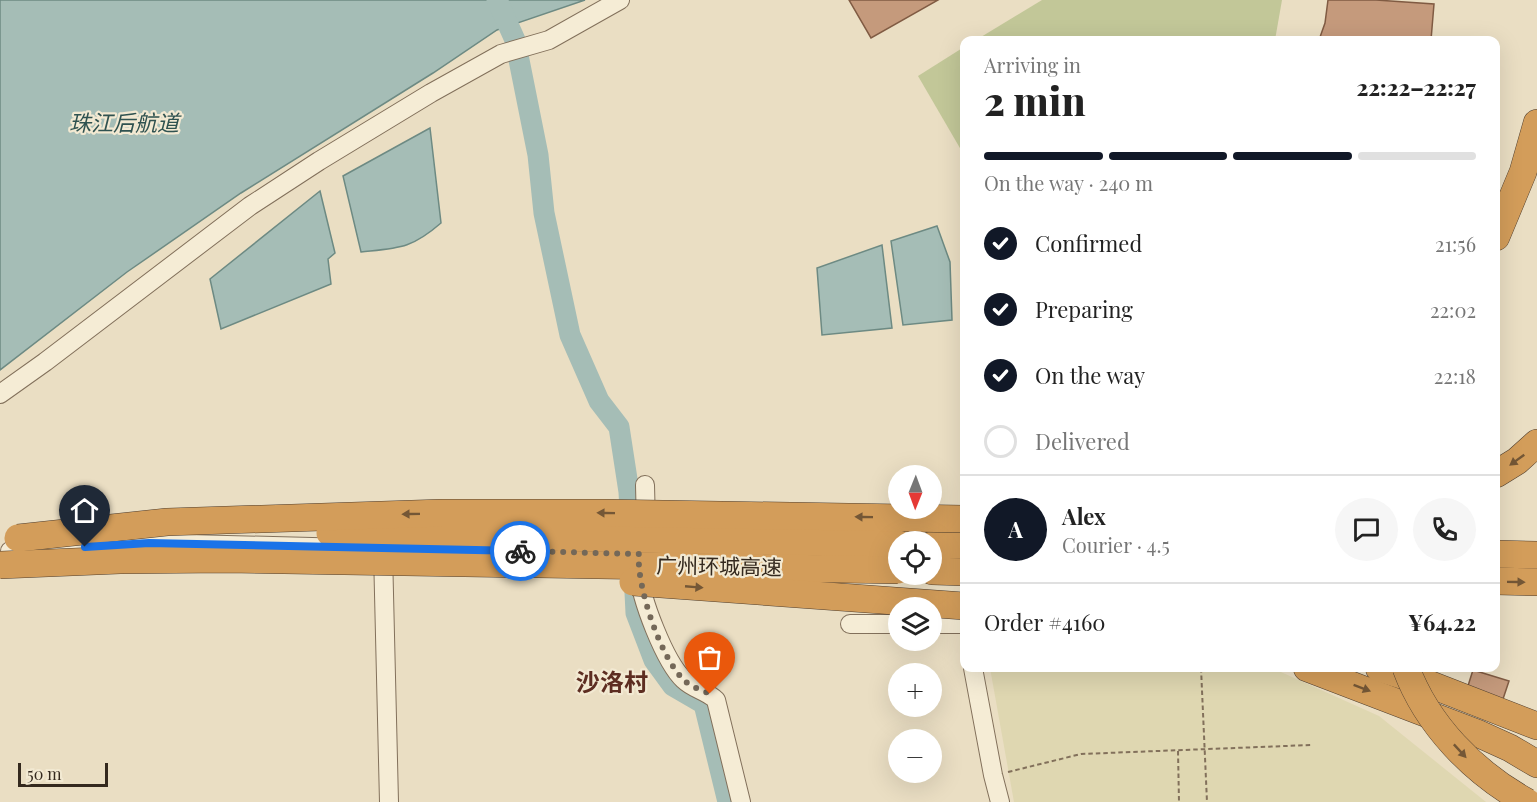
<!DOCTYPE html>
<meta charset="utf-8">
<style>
body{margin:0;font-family:"Playfair Display","Noto Sans SC",serif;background:#f6f6f6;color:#222;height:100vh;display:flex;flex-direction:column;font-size:22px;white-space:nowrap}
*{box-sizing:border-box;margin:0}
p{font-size:20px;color:#767676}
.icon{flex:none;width:33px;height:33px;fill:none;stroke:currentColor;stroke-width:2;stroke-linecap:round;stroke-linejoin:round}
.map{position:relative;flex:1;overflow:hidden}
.sheet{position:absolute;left:960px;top:36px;width:540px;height:636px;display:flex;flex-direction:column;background:#fff;border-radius:12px;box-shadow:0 6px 24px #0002}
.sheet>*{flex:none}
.needle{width:39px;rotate:181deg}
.tools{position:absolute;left:888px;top:465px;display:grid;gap:12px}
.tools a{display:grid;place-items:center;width:54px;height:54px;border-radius:50%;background:#fff;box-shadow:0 6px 24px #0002;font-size:30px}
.scale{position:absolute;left:18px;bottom:15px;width:90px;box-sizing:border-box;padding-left:6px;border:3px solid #34291e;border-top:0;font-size:16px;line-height:21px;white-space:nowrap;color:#34291e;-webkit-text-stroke:4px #f2e9d2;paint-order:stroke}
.pin{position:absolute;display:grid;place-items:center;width:51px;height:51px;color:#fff;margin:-62px -26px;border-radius:50% 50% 50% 0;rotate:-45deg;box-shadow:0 0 6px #0007}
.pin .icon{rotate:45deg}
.courier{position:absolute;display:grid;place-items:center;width:60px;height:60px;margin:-30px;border:4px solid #1a73e8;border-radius:50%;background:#fff;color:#222;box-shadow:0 2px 8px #0007}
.head em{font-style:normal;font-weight:800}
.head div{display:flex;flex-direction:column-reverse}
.head{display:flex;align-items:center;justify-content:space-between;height:102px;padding:0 24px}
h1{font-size:39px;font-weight:800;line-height:45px}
.bar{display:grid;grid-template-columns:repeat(4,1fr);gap:9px 6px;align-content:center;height:72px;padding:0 24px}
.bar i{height:8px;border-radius:4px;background:#e0e0e0}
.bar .current{background:#111827}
.bar p{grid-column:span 4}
.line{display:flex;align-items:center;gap:15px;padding:0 24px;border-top:2px solid #e0e0e0}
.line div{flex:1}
.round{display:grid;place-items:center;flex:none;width:63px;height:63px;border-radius:32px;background:#f6f6f6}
ol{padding:0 24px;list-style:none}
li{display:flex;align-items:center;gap:18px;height:66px}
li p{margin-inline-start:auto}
li .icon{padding:6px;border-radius:50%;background:#111827;color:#fff;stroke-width:4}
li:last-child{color:#767676}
li i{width:33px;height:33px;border:3px solid #e0e0e0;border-radius:50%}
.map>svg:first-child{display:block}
.farmland{fill:#dfd7b1}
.green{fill:#c2c798}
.water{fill:#a5bdb6;stroke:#6d8a83;stroke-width:1.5}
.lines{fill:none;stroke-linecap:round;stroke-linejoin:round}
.river{stroke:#a5bdb6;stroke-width:21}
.building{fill:#c59a7c;stroke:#805b43;stroke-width:1.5}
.minor-casing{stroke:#82705b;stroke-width:20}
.highway-casing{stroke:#503f2f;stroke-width:28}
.path{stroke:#82705b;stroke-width:2;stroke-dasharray:4.5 3;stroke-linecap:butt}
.minor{stroke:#f5ecd5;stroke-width:18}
.highway{stroke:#d39d5a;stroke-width:27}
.highway-bridge-casing{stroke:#503f2f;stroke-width:28;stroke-linecap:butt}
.highway-bridge{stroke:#d39d5a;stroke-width:27}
.oneway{fill:#745736}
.done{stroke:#746858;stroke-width:6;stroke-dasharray:0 10.8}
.route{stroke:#1a73e8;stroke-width:8}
.labels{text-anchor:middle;stroke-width:4.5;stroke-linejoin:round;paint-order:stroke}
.street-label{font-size:21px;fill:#34291e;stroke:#f2e9d2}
.water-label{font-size:22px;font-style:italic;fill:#2f5250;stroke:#f2e9d2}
.quarter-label{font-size:24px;font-weight:bold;fill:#5d2d21;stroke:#f2e9d2}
</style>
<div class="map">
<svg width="1537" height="802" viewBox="0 0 1537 802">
<rect width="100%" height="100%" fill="#eadec3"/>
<path class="farmland" d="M 990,668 L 1272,668 L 1379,716 L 1486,802 L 1014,802 Z"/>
<g class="green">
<path d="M 1042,0 L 1282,0 L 1275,40 L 976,40 Z"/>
<path d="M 964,47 L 964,155 L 918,76 Z"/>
</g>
<g class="water">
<path d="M 0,0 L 585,0 L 497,30 L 433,73 L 241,193 L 127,272 L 0,370 Z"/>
<path d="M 430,128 L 441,223 C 411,249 399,248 361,252 L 343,176 Z"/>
<path d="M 320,191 L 335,253 L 328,259 L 331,284 L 221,329 L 210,279 Z"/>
<path d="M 937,226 L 950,262 L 952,320 L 903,325 L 891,241 Z"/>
<path d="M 882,245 L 892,328 L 822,335 L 817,268 Z"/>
</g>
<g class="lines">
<g class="river">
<path d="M 497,0 L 515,40 L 538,155 L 544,213 L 570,335 L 599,401 L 619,427 L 629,492 L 631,529"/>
<path d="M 634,572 L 636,613 L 654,660 L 673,686 L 704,704 L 728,802"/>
</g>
</g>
<g class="building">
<path d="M 849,0 L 938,0 L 871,38 Z"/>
<path d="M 1328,0 L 1376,0 L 1434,4 L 1431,40 L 1319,40 L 1325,23 Z"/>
<path d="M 1473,670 L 1509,681 L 1496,720 L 1461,708 Z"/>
</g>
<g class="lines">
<g class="minor-casing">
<g id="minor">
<path d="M 0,394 L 45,362 L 250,206 L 319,161 L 431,93 L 501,54 L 549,40 L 620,0"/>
<path d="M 645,485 L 646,524"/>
<path d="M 10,551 L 149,543 L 351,548"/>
<path d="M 383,552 L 389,802"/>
<path d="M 639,572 C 640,598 665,662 684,680 C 693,689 707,691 716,700 L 741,802"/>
<path d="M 850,624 L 898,624"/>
<path d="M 932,624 L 964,624"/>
<path d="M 973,668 L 993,775 L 1000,802"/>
</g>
</g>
<g class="highway-casing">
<g id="highway">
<path d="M 1496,237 L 1523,172 L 1537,123"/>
<path d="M 1496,474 L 1517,461 L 1537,443"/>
<path d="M 932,545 L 964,545"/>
<path d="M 1496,554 L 1537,555"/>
<path d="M 932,571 L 964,572"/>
<path d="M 1496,581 L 1537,582"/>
<path d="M 1307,668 L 1477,733 L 1510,748 L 1537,764"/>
<path d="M 1379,668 L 1429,684 L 1537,726"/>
</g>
</g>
<g class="path">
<path d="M 1201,668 L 1207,802"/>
<path d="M 1178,751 L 1179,802"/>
<path d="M 1008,772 L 1081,754 L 1311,745"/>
</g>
<use href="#minor" class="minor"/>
<use href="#highway" class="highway"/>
<g class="highway-bridge-casing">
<g id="highway-bridge">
<path d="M 330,533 L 898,544"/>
<path d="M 18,538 L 167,522 L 442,513 L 605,513 L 964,519"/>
<path d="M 0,565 L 120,560 L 227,559 L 898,570"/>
<path d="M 633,582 L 964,606"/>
<path d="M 1406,668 C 1427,725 1474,773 1527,802"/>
</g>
</g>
<use href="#highway-bridge" class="highway-bridge"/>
</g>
<defs><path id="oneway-solid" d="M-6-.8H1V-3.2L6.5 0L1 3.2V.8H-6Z" transform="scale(1.5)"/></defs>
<g class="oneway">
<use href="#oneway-solid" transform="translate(1517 460) rotate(144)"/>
<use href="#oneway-solid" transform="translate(606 513) rotate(-179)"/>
<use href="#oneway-solid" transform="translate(411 514) rotate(179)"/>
<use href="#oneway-solid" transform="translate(864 517) rotate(-179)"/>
<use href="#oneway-solid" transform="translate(1516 582) rotate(1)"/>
<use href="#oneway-solid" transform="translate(694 587) rotate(5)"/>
<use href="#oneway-solid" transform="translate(1362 688) rotate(21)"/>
<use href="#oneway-solid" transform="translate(1460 751) rotate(47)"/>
</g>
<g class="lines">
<path class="done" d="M 520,551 L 639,554 C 636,585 661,660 685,681 C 691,687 702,690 710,694"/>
<path class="route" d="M 85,547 L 149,543 L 520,551"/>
</g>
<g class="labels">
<g class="street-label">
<text transform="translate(719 567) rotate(1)" y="7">广州环城高速</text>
</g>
<g class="water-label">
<text x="124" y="131">珠江后航道</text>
</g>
<g class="quarter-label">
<text x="612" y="691">沙洛村</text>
</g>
</g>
</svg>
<div class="tools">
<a><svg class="needle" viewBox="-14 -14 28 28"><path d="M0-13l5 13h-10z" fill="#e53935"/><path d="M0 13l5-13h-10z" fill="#767676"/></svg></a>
<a><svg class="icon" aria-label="locate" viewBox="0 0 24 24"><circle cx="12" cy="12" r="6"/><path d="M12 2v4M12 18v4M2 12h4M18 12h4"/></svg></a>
<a><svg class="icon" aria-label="layers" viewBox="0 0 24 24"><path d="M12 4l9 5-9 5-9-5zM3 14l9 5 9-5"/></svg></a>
<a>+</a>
<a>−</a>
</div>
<div class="scale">50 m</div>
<div class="pin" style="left:710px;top:694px;background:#ea580c"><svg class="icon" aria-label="bag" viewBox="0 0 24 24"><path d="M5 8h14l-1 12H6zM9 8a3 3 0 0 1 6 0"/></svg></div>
<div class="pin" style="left:85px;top:547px;background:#1f2937"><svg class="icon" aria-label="home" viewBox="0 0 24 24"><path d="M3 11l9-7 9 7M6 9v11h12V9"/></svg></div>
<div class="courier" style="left:520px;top:551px"><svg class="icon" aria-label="bike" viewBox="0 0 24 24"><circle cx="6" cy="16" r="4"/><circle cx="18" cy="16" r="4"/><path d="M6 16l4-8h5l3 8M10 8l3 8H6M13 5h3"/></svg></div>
<section class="sheet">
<div class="head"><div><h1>2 min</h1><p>Arriving in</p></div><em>22:22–22:27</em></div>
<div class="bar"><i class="current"></i><i class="current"></i><i class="current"></i><i></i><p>On the way · 240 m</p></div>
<ol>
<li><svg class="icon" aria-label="check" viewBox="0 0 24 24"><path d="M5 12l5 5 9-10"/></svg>Confirmed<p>21:56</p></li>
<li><svg class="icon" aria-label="check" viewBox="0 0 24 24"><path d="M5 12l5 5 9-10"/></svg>Preparing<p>22:02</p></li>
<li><svg class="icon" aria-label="check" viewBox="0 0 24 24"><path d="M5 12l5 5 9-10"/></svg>On the way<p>22:18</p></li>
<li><i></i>Delivered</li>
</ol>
<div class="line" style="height:108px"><b class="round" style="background:#111827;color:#fff">A</b><div><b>Alex</b><p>Courier · 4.5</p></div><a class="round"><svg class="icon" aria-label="chat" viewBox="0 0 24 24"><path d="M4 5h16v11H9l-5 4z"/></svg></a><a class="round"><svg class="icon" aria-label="phone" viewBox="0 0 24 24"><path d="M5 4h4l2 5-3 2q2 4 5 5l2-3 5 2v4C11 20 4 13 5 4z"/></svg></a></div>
<div class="line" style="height:78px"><div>Order #4160</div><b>¥64.22</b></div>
</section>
</div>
